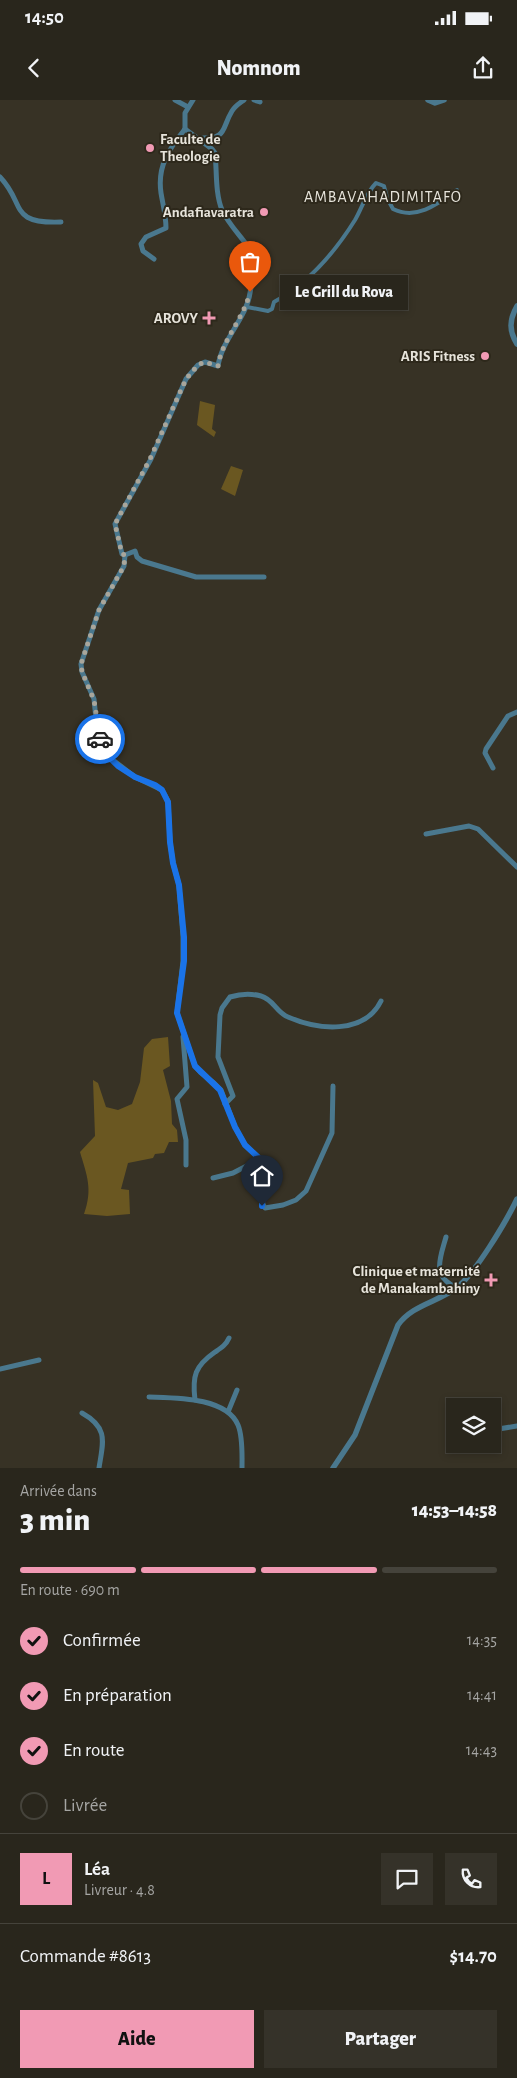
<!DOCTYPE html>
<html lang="fr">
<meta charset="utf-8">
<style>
body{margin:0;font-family:"Alegreya Sans",sans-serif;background:#353229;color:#f1f3f6;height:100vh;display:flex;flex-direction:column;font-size:19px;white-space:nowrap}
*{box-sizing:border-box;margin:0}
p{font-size:16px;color:#a5a5a3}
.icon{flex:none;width:28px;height:28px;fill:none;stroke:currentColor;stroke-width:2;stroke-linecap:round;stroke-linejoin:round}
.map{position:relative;height:1368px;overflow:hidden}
.side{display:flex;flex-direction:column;background:#29261c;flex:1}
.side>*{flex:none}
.controls{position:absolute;left:446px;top:1298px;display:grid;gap:10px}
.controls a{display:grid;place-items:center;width:55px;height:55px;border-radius:0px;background:#29261c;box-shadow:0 2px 8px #0003,0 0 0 1px #45433b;font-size:25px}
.pin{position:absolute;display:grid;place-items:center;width:42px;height:42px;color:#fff;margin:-51px -21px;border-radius:50% 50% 50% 0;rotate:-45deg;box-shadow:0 0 5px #0007}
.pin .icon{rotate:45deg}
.courier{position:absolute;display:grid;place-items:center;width:50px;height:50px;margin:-25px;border:4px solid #1a73e8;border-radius:50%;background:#fff;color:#222;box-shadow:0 1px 6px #0007}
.bubble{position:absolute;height:35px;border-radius:0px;background:#29261c;box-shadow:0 2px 8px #0003,0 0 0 1px #45433b;font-size:16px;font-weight:800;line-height:35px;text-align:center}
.head em{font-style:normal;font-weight:800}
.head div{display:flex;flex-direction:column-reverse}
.head{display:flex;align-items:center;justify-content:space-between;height:85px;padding:0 20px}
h1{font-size:32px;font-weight:800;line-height:38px}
.bar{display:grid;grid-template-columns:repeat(4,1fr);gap:8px 5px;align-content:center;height:60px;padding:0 20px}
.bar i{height:6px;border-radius:4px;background:#45433b}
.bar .active{background:#f19ab4}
.bar p{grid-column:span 4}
.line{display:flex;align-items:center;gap:12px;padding:0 20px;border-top:1px solid #45433b}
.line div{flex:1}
.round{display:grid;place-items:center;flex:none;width:52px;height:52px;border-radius:0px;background:#353229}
ol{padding:0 20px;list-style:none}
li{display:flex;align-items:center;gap:15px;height:55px}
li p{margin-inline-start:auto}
li .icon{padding:5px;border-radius:50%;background:#f19ab4;color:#111;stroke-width:4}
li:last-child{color:#a5a5a3}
li i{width:28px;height:28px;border:2px solid #45433b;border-radius:50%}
.primary-button{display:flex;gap:10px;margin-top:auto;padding:10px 20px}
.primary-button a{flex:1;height:58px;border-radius:0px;background:#f19ab4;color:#111;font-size:20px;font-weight:800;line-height:58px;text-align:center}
.primary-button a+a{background:#353229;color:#f1f3f6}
.status{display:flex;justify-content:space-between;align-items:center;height:35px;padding:0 25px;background:#29261c;direction:ltr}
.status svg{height:14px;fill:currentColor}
header{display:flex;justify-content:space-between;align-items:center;height:65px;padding:0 20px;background:#29261c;font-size:22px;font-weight:800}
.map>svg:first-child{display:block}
.green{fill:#6a5721}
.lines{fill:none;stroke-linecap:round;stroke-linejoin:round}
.pedestrian{stroke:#4a788e;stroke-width:4}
.minor{stroke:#4a788e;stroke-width:5}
.tertiary{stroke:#4a788e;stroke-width:5.5}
.done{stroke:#a9a69b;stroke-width:5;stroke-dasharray:0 9}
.route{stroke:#1a73e8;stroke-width:6}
.poi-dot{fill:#f19ab4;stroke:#2d281b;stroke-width:2}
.labels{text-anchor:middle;stroke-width:4;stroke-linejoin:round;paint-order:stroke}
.poi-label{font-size:15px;font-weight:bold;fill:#e7e4db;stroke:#2d281b;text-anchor:end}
.neighbourhood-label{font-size:16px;letter-spacing:1px;fill:#e7e4db;stroke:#2d281b}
</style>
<div class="status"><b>14:50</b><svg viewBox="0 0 49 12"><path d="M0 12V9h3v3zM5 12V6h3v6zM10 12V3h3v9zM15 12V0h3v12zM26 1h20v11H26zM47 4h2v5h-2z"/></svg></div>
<header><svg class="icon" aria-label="back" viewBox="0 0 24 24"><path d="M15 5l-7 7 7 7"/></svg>Nomnom<svg class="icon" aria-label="share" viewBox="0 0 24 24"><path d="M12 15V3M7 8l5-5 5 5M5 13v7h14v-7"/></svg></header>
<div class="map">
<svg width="517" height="1368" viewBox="0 0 517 1368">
<rect width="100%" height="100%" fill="#373225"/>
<g class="green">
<path d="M 200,301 L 215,305 L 212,329 L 216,332 L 214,337 L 197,325 Z"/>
<path d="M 231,366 L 243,370 L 235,396 L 221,389 Z"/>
<path d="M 168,937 L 170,966 L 163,970 L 171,1001 L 172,1024 L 177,1030 L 178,1042 L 169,1042 L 164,1053 L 155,1054 L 153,1058 L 128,1063 L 121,1089 L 129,1090 L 130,1114 L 107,1116 L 84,1114 C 93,1089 87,1076 80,1052 L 95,1036 L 93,980 L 98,983 L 106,1007 L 118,1010 L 132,1004 L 140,982 L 144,948 L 152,939 Z"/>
</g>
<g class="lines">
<path class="pedestrian" d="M 247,207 L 268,211 L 272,209 L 274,202 C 307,184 335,152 355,120 C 362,108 366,93 376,83 L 384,86 L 387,98 L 393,109 C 417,121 439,103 457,90"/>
<g class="minor">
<path d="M 175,0 L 188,7"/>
<path d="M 254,0 L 260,2"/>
<path d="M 185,29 L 212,49 L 215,53 C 217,71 215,93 222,110 C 228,123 238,133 246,144 C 255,157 253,178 250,193 C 246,219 222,239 218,266 L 205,262 L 198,265 L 186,279 L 151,359 L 115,424 L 122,454 L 125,455 L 124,466 L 99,510 L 81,564 L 82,572 L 94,599 L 97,630 L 101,644 L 109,657 L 135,677 L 162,690 L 168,701 L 170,742 L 173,763 L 179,785 L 183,837 L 183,861 L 177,913 L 195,966 L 200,972 L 214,983 L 221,990 L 235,1027 L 245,1045 L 260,1059 L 269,1074 L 271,1086 L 262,1102 L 265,1108 L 283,1105 L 296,1100 L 306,1091 L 332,1033 L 333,986"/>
<path d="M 185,29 L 185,13 L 193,0"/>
<path d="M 200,38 C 228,39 221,29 232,11 C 235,6 240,3 244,0"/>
<path d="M 0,77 C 26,104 8,124 61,122"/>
<path d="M 154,159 L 143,151 L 141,144 L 146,137 L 166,128 C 166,116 163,105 161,93 C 157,66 169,49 185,29"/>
<path d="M 125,455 L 135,451 L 137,457 L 142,461 L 196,477 L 264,477"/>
<path d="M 493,668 L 485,653 L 486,649 L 508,616 L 517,612"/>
<path d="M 426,734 L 469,726 L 478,729 L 517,767"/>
<path d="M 183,937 L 187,987 L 177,999 L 186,1040 L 186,1065"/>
<path d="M 225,1004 L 233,996 L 218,957 L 220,915 L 222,908 L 230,897 C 240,894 250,893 261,896 C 273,899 277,913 288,917 C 318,930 364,935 381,901"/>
<path d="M 213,1078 L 233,1073 L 260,1059"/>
<path d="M 446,1137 C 440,1159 431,1176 457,1188"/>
<path d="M 0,1269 L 39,1260"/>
<path d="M 149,1297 C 176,1298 226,1297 238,1325 C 243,1337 242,1355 242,1368"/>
<path d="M 195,1300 C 192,1276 195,1266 215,1252 C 221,1248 226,1245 229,1238"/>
<path d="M 228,1312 L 237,1290"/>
<path d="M 82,1313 C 109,1328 103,1342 99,1368"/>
<path d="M 492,1330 L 517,1326"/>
</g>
<g class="tertiary">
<path d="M 428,0 L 435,3 L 444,0"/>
<path d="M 517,206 C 509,220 509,231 517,244"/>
<path d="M 333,1368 L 355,1335 L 398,1225 C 412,1205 438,1202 456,1188 C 474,1176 507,1120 517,1099"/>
</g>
</g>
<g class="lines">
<path class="done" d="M 100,639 L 94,600 L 82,572 L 81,564 L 99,510 L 124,466 L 125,455 L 122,454 L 115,424 L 150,359 L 186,279 L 198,265 L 204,262 L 218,266 C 222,240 244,218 250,192"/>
<path class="route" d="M 100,639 L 109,657 L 118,666 L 135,677 L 155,685 L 162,690 L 168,702 L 170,742 L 173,763 L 179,785 L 184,837 L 184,861 L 177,913 L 195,966 L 220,990 L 235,1027 L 245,1045 L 260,1059 L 269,1074 L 271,1086 L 262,1102 L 262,1106"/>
</g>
<g class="poi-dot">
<circle cx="150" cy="48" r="5"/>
<circle cx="264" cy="112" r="5"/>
<path d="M206.5 210.5h5v5h5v5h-5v5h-5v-5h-5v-5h5z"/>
<circle cx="485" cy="256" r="5"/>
<path d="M488.5 1172.5h5v5h5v5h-5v5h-5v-5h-5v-5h5z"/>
</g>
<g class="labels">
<g class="poi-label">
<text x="160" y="44" text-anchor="start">Faculte de<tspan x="160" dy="17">Theologie</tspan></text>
<text x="254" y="117">Andafiavaratra</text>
<text x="198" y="223">AROVY</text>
<text x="475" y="261">ARIS Fitness</text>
<text x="480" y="1176">Clinique et maternité<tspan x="480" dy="17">de Manakambahiny</tspan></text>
</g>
<g class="neighbourhood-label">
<text x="383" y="102">AMBAVAHADIMITAFO</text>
</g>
</g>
</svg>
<div class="controls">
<a><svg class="icon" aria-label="layers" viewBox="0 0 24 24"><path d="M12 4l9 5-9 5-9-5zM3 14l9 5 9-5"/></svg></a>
</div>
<div class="pin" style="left:250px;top:192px;background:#ea580c"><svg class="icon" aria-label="bag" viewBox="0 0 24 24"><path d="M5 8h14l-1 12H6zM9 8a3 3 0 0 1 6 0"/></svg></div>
<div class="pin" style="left:262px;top:1106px;background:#1f2937"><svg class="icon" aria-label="home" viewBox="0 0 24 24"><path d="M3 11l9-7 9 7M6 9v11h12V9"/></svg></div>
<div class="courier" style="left:100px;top:639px"><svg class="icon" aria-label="car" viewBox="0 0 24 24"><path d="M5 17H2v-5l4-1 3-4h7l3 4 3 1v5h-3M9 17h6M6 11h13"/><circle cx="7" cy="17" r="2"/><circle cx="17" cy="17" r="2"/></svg></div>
<div class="bubble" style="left:280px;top:175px;width:128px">Le Grill du Rova</div>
</div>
<section class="side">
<div class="head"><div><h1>3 min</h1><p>Arrivée dans</p></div><em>14:53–14:58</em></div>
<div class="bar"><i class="active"></i><i class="active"></i><i class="active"></i><i></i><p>En route · 690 m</p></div>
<ol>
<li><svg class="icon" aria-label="check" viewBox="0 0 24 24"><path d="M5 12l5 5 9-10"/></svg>Confirmée<p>14:35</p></li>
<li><svg class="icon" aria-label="check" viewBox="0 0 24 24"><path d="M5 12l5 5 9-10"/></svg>En préparation<p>14:41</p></li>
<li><svg class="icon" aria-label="check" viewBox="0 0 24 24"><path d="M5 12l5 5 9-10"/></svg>En route<p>14:43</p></li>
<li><i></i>Livrée</li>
</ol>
<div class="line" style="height:90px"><b class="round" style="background:#f19ab4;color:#111">L</b><div><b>Léa</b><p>Livreur · 4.8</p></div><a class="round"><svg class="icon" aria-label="chat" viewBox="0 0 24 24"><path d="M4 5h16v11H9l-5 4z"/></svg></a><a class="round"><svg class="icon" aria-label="phone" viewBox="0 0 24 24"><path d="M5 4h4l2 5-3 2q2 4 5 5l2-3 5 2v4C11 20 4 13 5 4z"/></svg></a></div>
<div class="line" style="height:65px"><div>Commande #8613</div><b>$14.70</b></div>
<div class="primary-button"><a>Aide</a><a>Partager</a></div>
</section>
